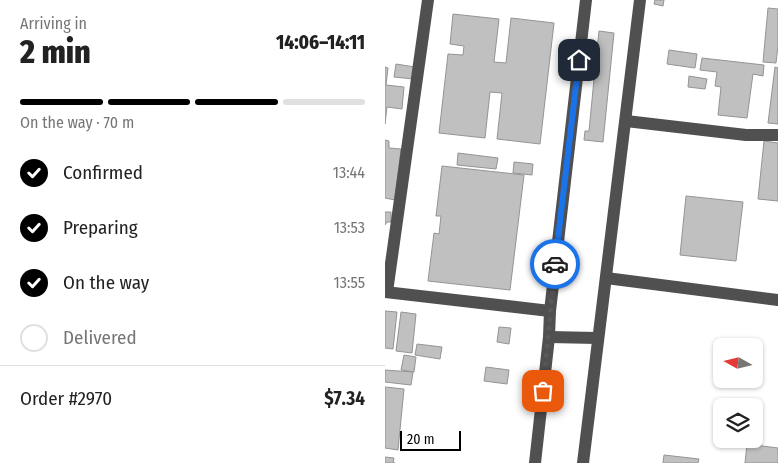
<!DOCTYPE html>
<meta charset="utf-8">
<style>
body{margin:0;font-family:"Fira Sans Condensed",sans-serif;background:#f2f2f2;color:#222;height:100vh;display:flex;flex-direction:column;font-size:19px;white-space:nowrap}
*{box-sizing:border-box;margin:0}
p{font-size:16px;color:#767676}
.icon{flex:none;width:28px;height:28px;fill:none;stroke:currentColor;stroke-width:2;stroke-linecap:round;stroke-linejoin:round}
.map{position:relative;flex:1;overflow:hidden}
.drawer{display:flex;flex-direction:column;background:#fff;width:385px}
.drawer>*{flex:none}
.needle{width:32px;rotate:278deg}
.controls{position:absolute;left:328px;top:338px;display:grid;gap:10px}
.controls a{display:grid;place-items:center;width:50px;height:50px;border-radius:8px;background:#fff;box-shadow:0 1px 4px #0004;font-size:25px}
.scale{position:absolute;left:15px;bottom:12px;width:61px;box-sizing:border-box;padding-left:5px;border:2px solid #000;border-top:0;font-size:14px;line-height:18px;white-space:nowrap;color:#000;-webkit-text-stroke:4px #fff;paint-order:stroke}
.pin{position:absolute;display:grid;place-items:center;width:42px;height:42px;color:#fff;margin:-21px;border-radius:10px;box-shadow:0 2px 8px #0006}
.courier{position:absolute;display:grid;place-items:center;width:50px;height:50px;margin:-25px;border:4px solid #1a73e8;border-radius:50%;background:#fff;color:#222;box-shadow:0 1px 6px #0007}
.headline em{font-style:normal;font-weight:800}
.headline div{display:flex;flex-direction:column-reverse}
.headline{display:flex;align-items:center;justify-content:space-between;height:85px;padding:0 20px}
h1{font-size:32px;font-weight:800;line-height:38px}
.bar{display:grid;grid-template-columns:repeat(4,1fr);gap:8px 5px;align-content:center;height:60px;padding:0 20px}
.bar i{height:6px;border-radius:4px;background:#e0e0e0}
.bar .current{background:#000}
.bar p{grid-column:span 4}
.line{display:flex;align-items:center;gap:12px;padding:0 20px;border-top:1px solid #e0e0e0}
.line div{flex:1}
ol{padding:0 20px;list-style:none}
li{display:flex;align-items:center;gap:15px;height:55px}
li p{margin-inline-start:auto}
li .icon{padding:5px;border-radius:50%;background:#000;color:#fff;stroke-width:4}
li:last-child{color:#767676}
li i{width:28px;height:28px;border:2px solid #e0e0e0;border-radius:50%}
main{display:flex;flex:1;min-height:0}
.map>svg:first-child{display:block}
.building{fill:#c0c0c0;stroke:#949494}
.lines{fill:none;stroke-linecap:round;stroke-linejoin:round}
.minor{stroke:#505050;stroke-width:12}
.done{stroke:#595959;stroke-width:5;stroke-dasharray:0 9}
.route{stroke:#1a73e8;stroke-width:6}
</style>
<main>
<section class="drawer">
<div class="headline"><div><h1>2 min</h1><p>Arriving in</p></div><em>14:06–14:11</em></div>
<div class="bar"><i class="current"></i><i class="current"></i><i class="current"></i><i></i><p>On the way · 70 m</p></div>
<ol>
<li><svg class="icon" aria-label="check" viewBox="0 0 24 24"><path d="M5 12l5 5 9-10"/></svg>Confirmed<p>13:44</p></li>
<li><svg class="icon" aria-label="check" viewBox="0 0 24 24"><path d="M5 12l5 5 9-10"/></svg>Preparing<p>13:53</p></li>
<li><svg class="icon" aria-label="check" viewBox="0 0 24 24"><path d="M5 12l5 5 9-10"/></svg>On the way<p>13:55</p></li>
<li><i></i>Delivered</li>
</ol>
<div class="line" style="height:65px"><div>Order #2970</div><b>$7.34</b></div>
</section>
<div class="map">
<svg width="393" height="463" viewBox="0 0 393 463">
<rect width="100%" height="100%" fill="#fff"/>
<g class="building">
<path d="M 270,0 L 279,0 L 278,6 L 269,4 Z"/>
<path d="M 383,8 L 393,9 L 393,46 L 391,63 L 378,62 Z"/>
<path d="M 68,14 L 114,19 L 109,62 L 121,63 L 126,18 L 169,23 L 155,144 L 112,139 L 117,93 L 105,92 L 100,138 L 54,133 L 63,54 L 78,55 L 79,46 L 65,44 Z"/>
<path d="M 214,31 L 229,33 L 218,142 L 199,140 L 200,131 L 204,131 L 210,69 L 206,68 L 207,59 L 211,60 Z"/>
<path d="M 284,50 L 312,54 L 310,68 L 282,64 Z"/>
<path d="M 317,58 L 379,65 L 378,76 L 368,74 L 362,118 L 333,115 L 336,87 L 330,86 L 332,72 L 315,70 Z"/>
<path d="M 11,64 L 30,67 L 28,79 L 9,77 Z"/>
<path d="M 0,67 L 3,68 L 1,85 L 19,87 L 17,109 L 2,107 L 0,124 Z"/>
<path d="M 390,67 L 393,68 L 393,124 L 383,123 Z"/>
<path d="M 304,76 L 322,79 L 320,89 L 303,87 Z"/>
<path d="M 0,140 L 4,141 L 4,148 L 16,149 L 10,200 L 0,198 Z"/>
<path d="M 379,141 L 393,143 L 393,201 L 373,199 Z"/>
<path d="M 73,153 L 113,158 L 111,169 L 72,165 Z"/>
<path d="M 129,162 L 148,164 L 147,175 L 128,173 Z"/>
<path d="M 57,166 L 139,175 L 125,290 L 43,281 L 49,233 L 54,234 L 56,216 L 51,216 Z"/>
<path d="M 301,196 L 358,202 L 351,261 L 295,255 Z"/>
<path d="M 0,212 L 6,212 L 6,222 L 2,222 L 0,225 Z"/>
<path d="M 0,311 L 12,312 L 8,349 L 0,348 Z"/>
<path d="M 16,312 L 31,314 L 27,353 L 11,351 Z"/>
<path d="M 114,327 L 126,328 L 124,344 L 112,342 Z"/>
<path d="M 32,344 L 57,347 L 55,359 L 30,355 Z"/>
<path d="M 19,355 L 31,357 L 29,372 L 16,370 Z"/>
<path d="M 101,367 L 124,370 L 122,384 L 99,381 Z"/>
<path d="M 0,370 L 28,372 L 26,385 L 0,382 Z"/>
<path d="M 0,387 L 19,389 L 13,450 L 0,448 Z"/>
<path d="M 362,444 L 393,448 L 393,463 L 360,463 Z"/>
<path d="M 279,455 L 314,459 L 313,463 L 278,463 Z"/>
<path d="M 0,457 L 9,458 L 8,463 L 10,463 L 0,463 Z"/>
</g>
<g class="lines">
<g class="minor">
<path d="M 241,121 L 361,135 L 393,135"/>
<path d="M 221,278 L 393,300"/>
<path d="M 0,292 L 165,311"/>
<path d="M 2,292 L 43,0"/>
<path d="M 164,337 L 212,338"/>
<path d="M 150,463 L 164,337 L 165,311 L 201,0"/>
<path d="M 198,463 L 255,0"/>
</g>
</g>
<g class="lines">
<path class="done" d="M 158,391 L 170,264"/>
<path class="route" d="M 170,264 L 194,60"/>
</g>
</svg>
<div class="controls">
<a><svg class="needle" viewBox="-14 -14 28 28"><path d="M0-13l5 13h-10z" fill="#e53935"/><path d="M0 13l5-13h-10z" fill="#767676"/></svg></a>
<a><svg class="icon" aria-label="layers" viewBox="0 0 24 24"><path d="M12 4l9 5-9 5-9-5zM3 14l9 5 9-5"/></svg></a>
</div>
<div class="scale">20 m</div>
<div class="pin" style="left:158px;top:391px;background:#ea580c"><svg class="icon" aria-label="bag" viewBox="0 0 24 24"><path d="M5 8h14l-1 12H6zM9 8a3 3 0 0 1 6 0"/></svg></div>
<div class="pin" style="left:194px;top:60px;background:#1f2937"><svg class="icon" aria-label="home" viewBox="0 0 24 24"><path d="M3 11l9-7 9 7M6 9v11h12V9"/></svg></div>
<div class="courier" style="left:170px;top:264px"><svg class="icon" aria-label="car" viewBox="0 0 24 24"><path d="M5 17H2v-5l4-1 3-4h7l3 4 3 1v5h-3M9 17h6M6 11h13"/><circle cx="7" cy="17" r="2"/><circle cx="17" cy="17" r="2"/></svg></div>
</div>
</main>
